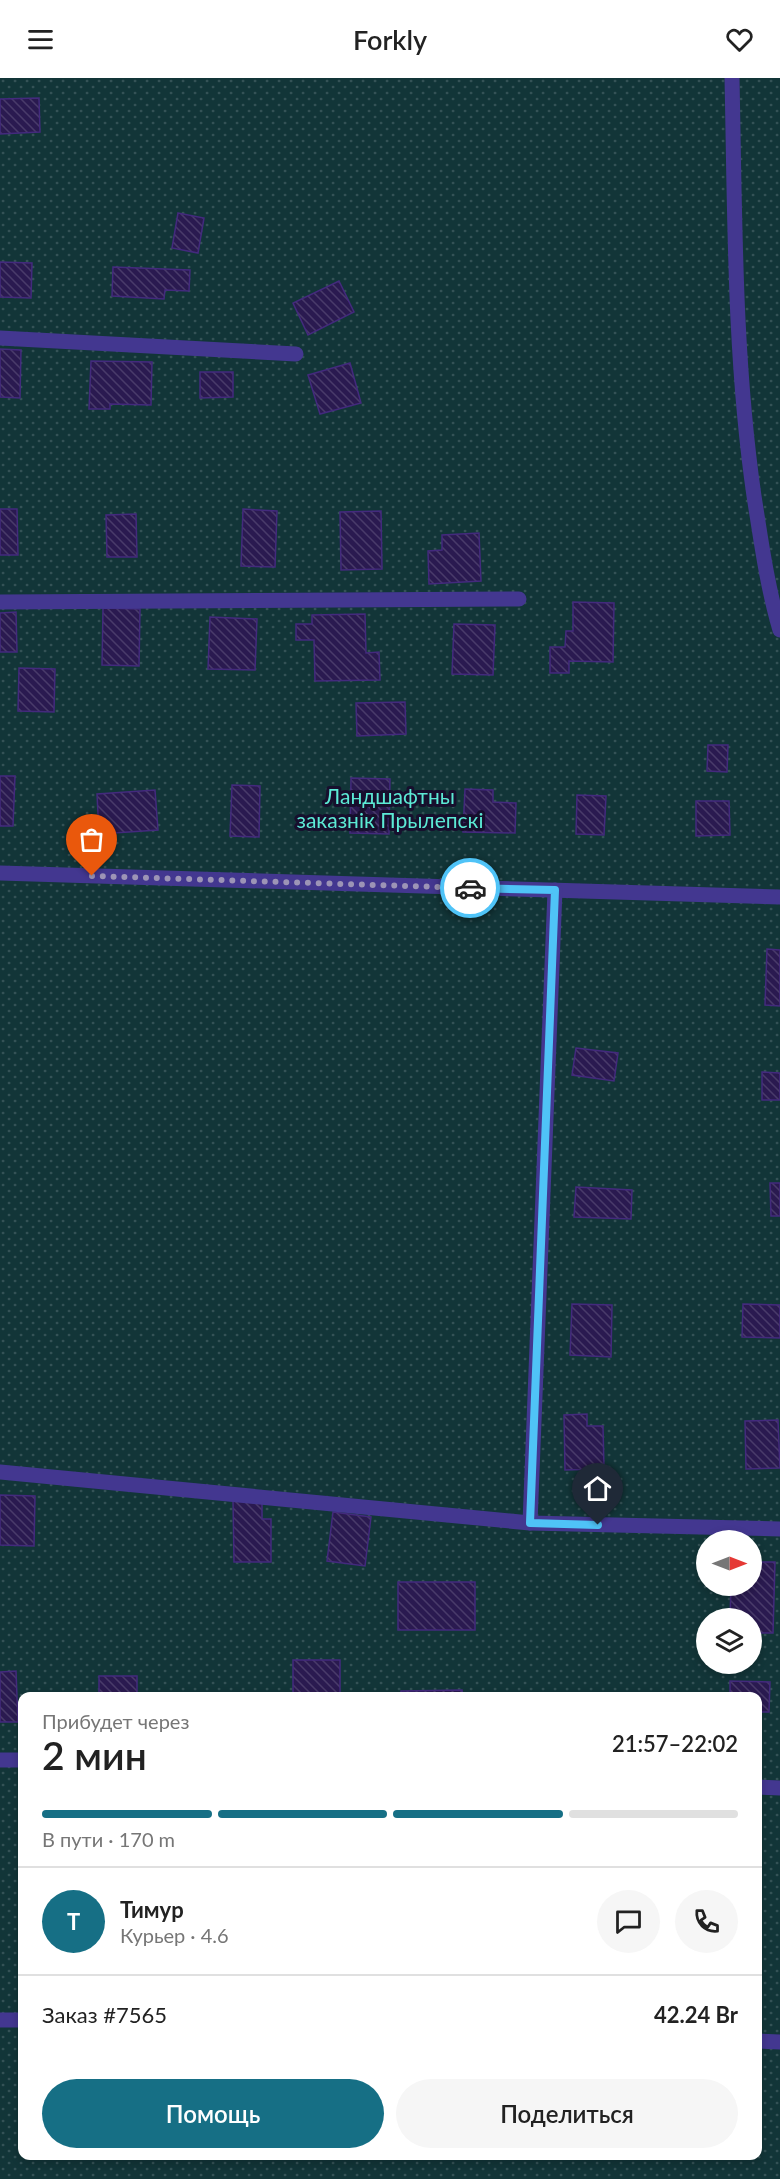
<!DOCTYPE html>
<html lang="ru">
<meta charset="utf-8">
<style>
body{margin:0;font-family:Lato,sans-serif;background:#f6f6f6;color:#222;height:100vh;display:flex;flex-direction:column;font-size:22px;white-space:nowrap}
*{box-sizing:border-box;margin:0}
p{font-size:20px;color:#767676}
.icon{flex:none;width:33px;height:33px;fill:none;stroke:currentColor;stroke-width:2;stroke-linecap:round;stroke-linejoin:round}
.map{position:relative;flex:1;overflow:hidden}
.side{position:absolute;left:18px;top:1614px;width:744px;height:468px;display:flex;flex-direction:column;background:#fff;border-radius:12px;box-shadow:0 3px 9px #0003}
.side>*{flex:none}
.needle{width:39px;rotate:90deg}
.fabs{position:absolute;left:696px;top:1452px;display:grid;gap:12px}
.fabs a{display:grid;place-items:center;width:66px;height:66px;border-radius:50%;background:#fff;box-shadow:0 3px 9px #0003;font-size:30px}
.pin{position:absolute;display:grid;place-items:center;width:51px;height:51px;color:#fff;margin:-62px -26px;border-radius:50% 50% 50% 0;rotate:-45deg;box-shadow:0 0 6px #0007}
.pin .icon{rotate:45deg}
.courier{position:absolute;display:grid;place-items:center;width:60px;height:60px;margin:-30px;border:4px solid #4fc3f7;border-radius:50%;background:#fff;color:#222;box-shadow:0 2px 8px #0007}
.headline em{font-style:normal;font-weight:600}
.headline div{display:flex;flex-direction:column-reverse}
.headline{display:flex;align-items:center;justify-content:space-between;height:102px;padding:0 24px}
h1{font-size:39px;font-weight:600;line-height:45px}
.bar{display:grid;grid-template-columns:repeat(4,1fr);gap:9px 6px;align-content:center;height:72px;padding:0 24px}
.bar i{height:8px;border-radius:4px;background:#e0e0e0}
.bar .on{background:#166f85}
.bar p{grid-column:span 4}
.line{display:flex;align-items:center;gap:15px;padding:0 24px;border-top:2px solid #e0e0e0}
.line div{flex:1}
.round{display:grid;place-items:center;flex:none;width:63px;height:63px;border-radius:32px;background:#f6f6f6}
.cta{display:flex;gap:12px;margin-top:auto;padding:12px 24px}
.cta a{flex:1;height:69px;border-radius:36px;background:#166f85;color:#fff;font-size:24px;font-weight:600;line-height:69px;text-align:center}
.cta a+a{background:#f6f6f6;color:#222}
header{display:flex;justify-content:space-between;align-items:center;height:78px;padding:0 24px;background:#fff;font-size:27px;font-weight:600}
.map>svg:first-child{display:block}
.park{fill:url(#park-dots);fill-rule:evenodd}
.building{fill:url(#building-back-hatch);stroke:#432a7d;stroke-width:1.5}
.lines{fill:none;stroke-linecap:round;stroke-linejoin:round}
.minor{stroke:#433790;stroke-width:15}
.done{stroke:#9c94b6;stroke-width:6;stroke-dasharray:0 10.8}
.route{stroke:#4fc3f7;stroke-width:8}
.labels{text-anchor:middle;stroke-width:6;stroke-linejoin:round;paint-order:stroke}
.park-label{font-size:21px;fill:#5cead5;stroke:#170f2d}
</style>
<header><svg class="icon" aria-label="menu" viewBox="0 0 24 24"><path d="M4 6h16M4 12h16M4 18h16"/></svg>Forkly<svg class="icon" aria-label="heart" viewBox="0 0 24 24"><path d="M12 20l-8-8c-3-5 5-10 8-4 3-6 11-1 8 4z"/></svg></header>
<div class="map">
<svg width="780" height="2101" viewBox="0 0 780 2101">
<defs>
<pattern id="park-dots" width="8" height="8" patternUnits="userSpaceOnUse" patternTransform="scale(1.5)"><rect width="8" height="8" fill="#123538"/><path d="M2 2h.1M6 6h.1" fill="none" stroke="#345256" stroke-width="1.8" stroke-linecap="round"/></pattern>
<pattern id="building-back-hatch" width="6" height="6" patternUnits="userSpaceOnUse" patternTransform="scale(1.5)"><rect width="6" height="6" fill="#2a1a50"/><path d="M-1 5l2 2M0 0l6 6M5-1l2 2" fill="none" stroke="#493b6a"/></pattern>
</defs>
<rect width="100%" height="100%" fill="#170f2d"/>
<path class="park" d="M 0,0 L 780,0 L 780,2101 L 0,2101 ZM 706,1462 L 752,1462 L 752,1508 L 706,1508 ZM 706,1540 L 752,1540 L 752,1586 L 706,1586 ZM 22,1618 L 758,1618 L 758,2078 L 22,2078 Z"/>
<g class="building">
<path d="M 39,20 L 40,54 L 0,56 L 0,21 Z"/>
<path d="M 178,135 L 204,140 L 198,175 L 172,170 Z"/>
<path d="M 0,184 L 32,185 L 31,220 L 0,219 Z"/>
<path d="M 113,189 L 190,192 L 189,213 L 165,212 L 164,221 L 112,218 Z"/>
<path d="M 339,203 L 354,234 L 308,257 L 293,225 Z"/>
<path d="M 0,271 L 21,272 L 20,320 L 0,319 Z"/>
<path d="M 91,283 L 152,284 L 151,327 L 110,326 L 110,331 L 89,331 Z"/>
<path d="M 350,285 L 361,325 L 320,336 L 308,297 Z"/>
<path d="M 200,294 L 233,294 L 233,319 L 200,320 Z"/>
<path d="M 0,431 L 17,431 L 18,477 L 0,477 Z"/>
<path d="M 243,431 L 277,433 L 275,489 L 241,488 Z"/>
<path d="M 381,433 L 382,491 L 341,492 L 340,434 Z"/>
<path d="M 136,436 L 137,479 L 107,479 L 106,437 Z"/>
<path d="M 479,455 L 481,503 L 429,506 L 428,473 L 442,472 L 442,457 Z"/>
<path d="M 573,524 L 614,525 L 613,584 L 569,583 L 569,595 L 550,595 L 550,569 L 565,569 L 566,553 L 573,553 Z"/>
<path d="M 103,530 L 140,531 L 139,588 L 102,587 Z"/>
<path d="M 16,534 L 17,574 L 0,574 L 0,535 Z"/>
<path d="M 365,536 L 366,575 L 379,574 L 380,602 L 315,603 L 314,562 L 296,562 L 296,546 L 312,546 L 312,537 Z"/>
<path d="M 210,539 L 257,541 L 255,592 L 208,591 Z"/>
<path d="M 454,546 L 495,547 L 493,597 L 452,596 Z"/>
<path d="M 19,590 L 55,591 L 54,634 L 18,633 Z"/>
<path d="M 405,624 L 406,656 L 357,658 L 356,625 Z"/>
<path d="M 708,667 L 728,667 L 727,694 L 707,693 Z"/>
<path d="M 0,698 L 15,698 L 13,748 L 0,748 Z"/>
<path d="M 351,700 L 390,701 L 389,756 L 350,755 Z"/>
<path d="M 232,707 L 260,708 L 259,759 L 230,758 Z"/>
<path d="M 465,711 L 493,712 L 493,724 L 516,725 L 515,755 L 463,754 Z"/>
<path d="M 155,712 L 158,752 L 99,756 L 97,716 Z"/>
<path d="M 577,717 L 606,718 L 604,757 L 576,756 Z"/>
<path d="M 696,723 L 729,723 L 730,757 L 696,758 Z"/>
<path d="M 767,871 L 780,872 L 780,928 L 765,927 Z"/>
<path d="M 576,970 L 618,975 L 614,1003 L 572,997 Z"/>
<path d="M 762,994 L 780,995 L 780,1022 L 762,1022 Z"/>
<path d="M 770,1105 L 780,1105 L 780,1138 L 771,1138 Z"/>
<path d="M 576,1109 L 632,1112 L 631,1141 L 574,1139 Z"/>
<path d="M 572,1226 L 612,1227 L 611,1279 L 570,1277 Z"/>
<path d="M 743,1226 L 780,1227 L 780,1260 L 742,1259 Z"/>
<path d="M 587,1336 L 587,1348 L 603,1348 L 604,1391 L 565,1392 L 564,1337 Z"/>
<path d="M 778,1342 L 780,1390 L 746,1391 L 745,1343 Z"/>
<path d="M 0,1417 L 35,1418 L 34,1468 L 0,1467 Z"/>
<path d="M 233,1422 L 262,1422 L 262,1441 L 271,1441 L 271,1484 L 234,1484 Z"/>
<path d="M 333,1434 L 371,1439 L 365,1488 L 327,1483 Z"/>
<path d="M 752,1475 L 759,1476 L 758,1484 L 775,1484 L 773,1555 L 752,1555 L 752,1540 L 730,1540 L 731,1508 L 752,1508 Z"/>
<rect x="398" y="1504" width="77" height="48"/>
<rect x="293" y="1582" width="47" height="36"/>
<path d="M 16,1593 L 18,1644 L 0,1644 L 0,1594 Z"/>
<rect x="99" y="1598" width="38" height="20"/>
<path d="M 730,1603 L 770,1604 L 769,1634 L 758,1634 L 758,1618 L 730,1618 Z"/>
<path d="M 462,1612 L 463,1618 L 401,1618 L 401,1613 Z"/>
<rect x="758" y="1771" width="3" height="40"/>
</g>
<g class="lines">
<g class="minor">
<path d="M 732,0 C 735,140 734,279 754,418 C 761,462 767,508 780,552"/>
<path d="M 0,260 L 296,276"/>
<path d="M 0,524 L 519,521"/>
<path d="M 0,795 L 780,819"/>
<path d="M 0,1394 L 530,1445 L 780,1451"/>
<path d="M 530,1445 L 555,812"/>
<path d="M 0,1682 L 22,1682"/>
<path d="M 758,1709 L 780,1710"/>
<path d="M 0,1942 L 22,1942"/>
<path d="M 758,1963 L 780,1964"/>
</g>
</g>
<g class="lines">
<path class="done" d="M 92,798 L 470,810"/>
<path class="route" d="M 470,810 L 555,812 L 530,1445 L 598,1447"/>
</g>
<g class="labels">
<g class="park-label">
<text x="390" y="726">Ландшафтны<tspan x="390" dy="24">заказнік Прылепскі</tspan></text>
</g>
</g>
</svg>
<div class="fabs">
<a><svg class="needle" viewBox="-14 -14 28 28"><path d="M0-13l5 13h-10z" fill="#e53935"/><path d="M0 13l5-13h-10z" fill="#767676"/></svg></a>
<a><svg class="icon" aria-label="layers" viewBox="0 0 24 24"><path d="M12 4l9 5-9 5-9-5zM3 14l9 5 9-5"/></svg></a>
</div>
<div class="pin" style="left:92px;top:798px;background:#ea580c"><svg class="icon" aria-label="bag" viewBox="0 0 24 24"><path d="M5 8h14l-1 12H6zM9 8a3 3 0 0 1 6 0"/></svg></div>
<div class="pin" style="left:598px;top:1447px;background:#1f2937"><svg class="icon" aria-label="home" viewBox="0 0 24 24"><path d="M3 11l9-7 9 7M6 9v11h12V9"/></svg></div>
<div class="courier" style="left:470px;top:810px"><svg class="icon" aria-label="car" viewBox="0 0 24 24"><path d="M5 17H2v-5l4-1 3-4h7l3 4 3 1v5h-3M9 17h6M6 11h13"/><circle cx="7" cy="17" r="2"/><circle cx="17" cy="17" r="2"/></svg></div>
<section class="side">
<div class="headline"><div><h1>2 мин</h1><p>Прибудет через</p></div><em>21:57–22:02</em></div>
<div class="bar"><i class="on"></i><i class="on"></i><i class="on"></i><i></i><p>В пути · 170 m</p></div>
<div class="line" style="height:108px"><b class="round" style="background:#166f85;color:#fff">Т</b><div><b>Тимур</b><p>Курьер · 4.6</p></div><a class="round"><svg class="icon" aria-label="chat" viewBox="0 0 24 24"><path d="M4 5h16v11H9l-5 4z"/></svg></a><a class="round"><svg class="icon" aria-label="phone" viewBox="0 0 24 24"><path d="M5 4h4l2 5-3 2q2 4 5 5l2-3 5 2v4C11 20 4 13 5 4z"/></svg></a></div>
<div class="line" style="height:78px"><div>Заказ #7565</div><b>42.24 Br</b></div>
<div class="cta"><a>Помощь</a><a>Поделиться</a></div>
</section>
</div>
